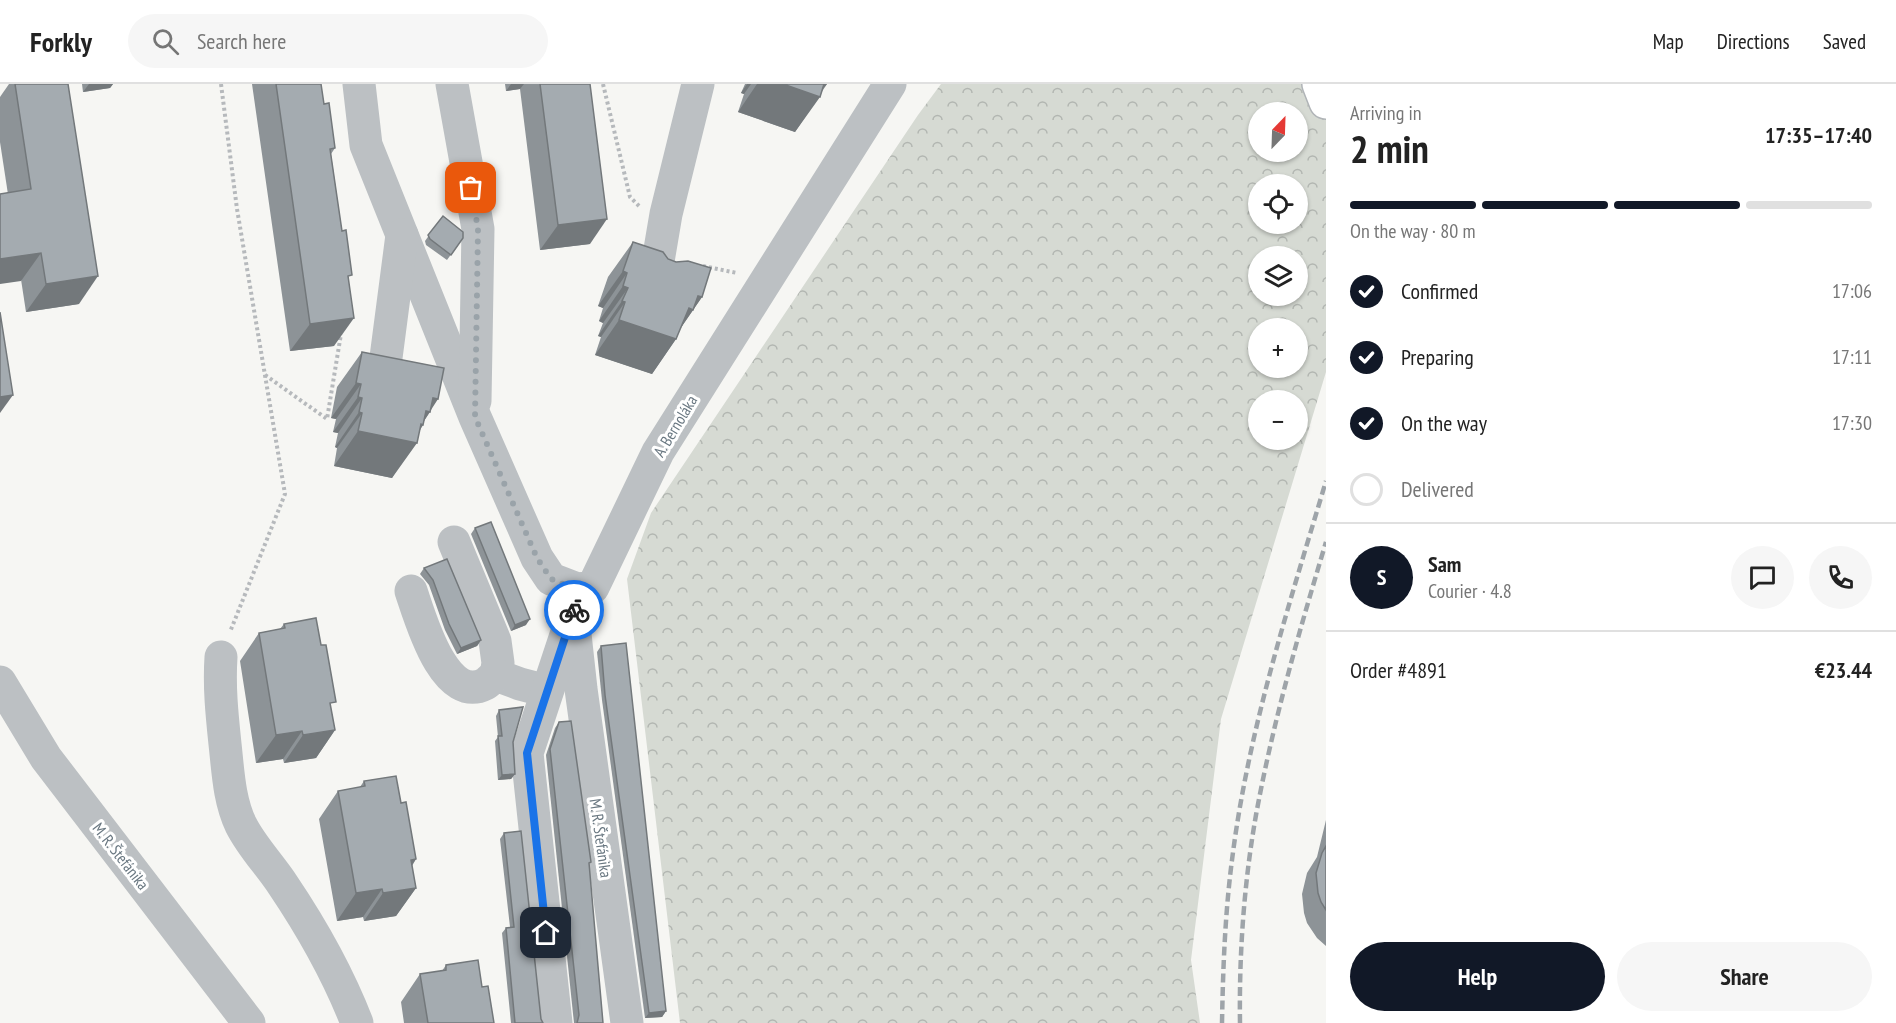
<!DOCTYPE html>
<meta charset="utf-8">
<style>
body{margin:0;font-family:"PT Sans Narrow",sans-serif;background:#f6f6f6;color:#222;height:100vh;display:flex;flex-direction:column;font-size:22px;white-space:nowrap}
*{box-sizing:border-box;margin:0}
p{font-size:20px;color:#767676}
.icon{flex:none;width:33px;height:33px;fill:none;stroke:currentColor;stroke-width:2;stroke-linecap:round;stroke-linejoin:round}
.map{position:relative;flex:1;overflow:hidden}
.drawer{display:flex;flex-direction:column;background:#fff;width:570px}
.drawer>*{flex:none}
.needle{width:39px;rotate:23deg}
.fabs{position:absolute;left:1248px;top:18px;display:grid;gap:12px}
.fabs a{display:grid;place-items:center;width:60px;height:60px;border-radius:50%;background:#fff;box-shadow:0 2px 4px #0004;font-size:30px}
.pin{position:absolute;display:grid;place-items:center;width:51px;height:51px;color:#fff;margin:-26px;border-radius:12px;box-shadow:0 3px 9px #0006}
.courier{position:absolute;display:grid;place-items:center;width:60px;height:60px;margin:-30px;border:4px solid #1a73e8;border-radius:50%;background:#fff;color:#222;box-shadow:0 2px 8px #0007}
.summary em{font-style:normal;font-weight:700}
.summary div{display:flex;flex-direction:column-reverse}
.summary{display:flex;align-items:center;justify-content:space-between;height:102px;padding:0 24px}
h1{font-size:39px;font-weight:700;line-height:45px}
.bar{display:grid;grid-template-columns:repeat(4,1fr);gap:9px 6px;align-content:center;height:72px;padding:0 24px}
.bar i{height:8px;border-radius:4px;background:#e0e0e0}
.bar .current{background:#111827}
.bar p{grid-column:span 4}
.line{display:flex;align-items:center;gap:15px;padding:0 24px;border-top:2px solid #e0e0e0}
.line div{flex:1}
.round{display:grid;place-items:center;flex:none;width:63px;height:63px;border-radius:32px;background:#f6f6f6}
ol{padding:0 24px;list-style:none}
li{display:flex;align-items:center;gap:18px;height:66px}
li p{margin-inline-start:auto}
li .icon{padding:6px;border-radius:50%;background:#111827;color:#fff;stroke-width:4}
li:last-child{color:#767676}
li i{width:33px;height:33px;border:3px solid #e0e0e0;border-radius:50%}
.primary-button{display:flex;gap:12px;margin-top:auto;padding:12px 24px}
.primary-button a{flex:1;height:69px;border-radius:36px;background:#111827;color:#fff;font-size:24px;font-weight:700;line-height:69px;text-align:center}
.primary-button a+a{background:#f6f6f6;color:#222}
header{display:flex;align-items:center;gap:36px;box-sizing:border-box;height:84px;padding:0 30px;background:#fff;border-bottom:2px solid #e0e0e0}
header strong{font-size:28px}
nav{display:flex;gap:33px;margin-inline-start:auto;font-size:21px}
.search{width:420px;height:54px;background:#f6f6f6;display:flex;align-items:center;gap:15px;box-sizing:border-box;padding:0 21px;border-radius:33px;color:#767676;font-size:22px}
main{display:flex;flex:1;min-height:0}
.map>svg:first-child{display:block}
.forest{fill:url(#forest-crowns);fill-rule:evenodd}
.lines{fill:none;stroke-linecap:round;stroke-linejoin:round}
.major-casing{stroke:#b0b4b7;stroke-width:36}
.path{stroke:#b6b9bc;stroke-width:4;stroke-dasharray:3 3;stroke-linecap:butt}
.minor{stroke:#bcc0c3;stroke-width:33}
.major{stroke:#fff;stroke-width:33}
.rail{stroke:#9ea4a9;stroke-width:4.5;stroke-dasharray:9 4.5;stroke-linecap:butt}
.wall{fill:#8d9397}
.shaded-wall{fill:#73787b}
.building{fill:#a4abb0;stroke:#73787b;stroke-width:1.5}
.done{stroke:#9aa3a9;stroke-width:6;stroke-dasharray:0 10.8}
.route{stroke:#1a73e8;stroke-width:8}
.labels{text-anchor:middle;stroke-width:6;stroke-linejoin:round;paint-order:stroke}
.street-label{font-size:16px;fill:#697781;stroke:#fff}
</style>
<header>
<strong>Forkly</strong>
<div class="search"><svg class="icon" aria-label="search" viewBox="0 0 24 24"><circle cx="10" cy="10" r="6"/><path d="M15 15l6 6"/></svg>Search here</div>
<nav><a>Map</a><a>Directions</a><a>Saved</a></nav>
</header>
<main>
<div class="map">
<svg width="1326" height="939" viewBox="0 0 1326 939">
<defs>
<pattern id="forest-crowns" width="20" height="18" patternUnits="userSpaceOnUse" patternTransform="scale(1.5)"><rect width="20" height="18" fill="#d6dad3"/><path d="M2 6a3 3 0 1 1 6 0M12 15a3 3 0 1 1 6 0" fill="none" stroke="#b2b6b1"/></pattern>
</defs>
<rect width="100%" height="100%" fill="#f6f6f3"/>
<path class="forest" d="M 941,0 L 1326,0 L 1326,288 L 1221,635 L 1191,876 L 1200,939 L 680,939 L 627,495 L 651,429 L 918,31 ZM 1258,28 L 1298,28 L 1298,68 L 1258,68 ZM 1258,100 L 1298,100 L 1298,140 L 1258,140 ZM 1258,172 L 1298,172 L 1298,212 L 1258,212 ZM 1258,244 L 1298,244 L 1298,284 L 1258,284 ZM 1258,316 L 1298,316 L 1298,356 L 1258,356 Z"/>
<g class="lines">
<g class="major-casing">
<path id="major" d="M 1319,0 L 1326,18"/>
</g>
<g class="path">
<path d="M 221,0 L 237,125 L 285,410 L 230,548"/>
<path d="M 603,0 L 630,113 L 639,122"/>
<path d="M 703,182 L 737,189"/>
<path d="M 265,291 L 327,335 L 341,250"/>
</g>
<g class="minor">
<path d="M 359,0 L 366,61 L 475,333 L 537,474 L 551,495 L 577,505 L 593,503 L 658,368 L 890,0"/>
<path d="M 452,0 L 478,145 L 475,317"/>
<path d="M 655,195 L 666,130 L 698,0"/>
<path d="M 384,289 L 402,151"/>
<path d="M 454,458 L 495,557 L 498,579 L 496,591"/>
<path d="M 577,505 L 573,532 L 581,605 L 627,939"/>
<path d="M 411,507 C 420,533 444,621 485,600 C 489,598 492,593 496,591 L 520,600 L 547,607"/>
<path d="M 221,573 C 219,603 222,631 225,660 C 228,687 229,716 241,741 C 252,763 270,781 283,801 C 312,844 338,890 357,939"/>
<path d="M 0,598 L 46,674 L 249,939"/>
<path d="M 556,939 L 527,669 L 569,542"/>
</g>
<use href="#major" class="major"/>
<g class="rail">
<path d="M 1222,939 C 1223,884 1225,830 1232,776 C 1248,647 1289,521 1326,397"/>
<path d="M 1240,939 C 1239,870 1244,799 1256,731 C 1273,638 1299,548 1326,458"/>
</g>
</g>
<g class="wall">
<path d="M 9,0 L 68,0 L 79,220 L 26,228 L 0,58 L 0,13 Z"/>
<path d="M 82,0 L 113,0 L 110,4 L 83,8 Z"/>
<path d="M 252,0 L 321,0 L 324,20 L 335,64 L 331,70 L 349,197 L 334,262 L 290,267 Z"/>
<path d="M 505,0 L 590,0 L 590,160 L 540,166 L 520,5 L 506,7 Z"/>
<path d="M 745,0 L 827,0 L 795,48 L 738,28 L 744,10 L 741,9 Z"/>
<path d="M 443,132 L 463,154 L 447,176 L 426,161 L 425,157 Z"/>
<path d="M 633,158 L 668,175 L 702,213 L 680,245 L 676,255 L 652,290 L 595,271 L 601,253 L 598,252 L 603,239 L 599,237 L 603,224 L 598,222 L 608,193 Z"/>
<path d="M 362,268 L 431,324 L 430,328 L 424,337 L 423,341 L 392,394 L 334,382 L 337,364 L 335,363 L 338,349 L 333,348 L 336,335 L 331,334 L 337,303 Z"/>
<path d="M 475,444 L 526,541 L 511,547 L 471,450 Z"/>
<path d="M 424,484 L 481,556 L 477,562 L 457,570 L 445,546 L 429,501 L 420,490 Z"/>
<path d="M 284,540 L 331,624 L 335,646 L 316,674 L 284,679 L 283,675 L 256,679 L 240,577 L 259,549 L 280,545 Z"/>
<path d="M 601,562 L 666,927 L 662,933 L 645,934 L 602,616 L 597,568 Z"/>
<path d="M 499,626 L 513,658 L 515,690 L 511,695 L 498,696 L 495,657 L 498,653 L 496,632 Z"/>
<path d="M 559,638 L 589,781 L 603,939 L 574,939 L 546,671 L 555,644 Z"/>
<path d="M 364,697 L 401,719 L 416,775 L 412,782 L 416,804 L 396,832 L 364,837 L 363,833 L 337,837 L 319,735 L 338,707 L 360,703 Z"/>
<path d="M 1326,736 L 1326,862 L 1317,854 L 1307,839 L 1304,829 L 1302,810 L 1307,789 L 1317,773 Z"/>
<path d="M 504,749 L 541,935 L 543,939 L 511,939 L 502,849 L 506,844 L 510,843 L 500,755 Z"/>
<path d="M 446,881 L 482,903 L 494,939 L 404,939 L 401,918 L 420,890 L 442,887 Z"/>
</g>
<g class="shaded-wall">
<path d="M 89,0 L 113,0 L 110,4 L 83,8 Z"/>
<path d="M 511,0 L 524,0 L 520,5 L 506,7 Z"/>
<path d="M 747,0 L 751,0 L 744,10 L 741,9 Z"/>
<path d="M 757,0 L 827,0 L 821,7 L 820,13 L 795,48 L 738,28 Z"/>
<path d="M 607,135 L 590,160 L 540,166 L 558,141 Z"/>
<path d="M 41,169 L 21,197 L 0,200 L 0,175 Z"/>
<path d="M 623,187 L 627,189 L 603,224 L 598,222 Z"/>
<path d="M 98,192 L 79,220 L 26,228 L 46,200 Z"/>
<path d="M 623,202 L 628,204 L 603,239 L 599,237 Z"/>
<path d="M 698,212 L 702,213 L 678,248 L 676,255 L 652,290 L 595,271 L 619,236 Z"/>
<path d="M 622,217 L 625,218 L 601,253 L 598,252 Z"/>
<path d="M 354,234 L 334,262 L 290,267 L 310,240 Z"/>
<path d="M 356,299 L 361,300 L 336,335 L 331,334 Z"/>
<path d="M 13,311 L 0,329 L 0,313 Z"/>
<path d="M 358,313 L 362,314 L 338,349 L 333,348 Z"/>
<path d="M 433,314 L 438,315 L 422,340 L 423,341 L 411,358 L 417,359 L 392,394 L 334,382 L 358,347 Z"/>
<path d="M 359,328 L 362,329 L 337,364 L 335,363 Z"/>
<path d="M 530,535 L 526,541 L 511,547 L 515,541 Z"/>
<path d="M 481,556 L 477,562 L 457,570 L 461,564 Z"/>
<path d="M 335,646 L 316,674 L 284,679 L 303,651 Z"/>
<path d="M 302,647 L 283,675 L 256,679 L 276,651 Z"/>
<path d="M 515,690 L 511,695 L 498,696 L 502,691 Z"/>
<path d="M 416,775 L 397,803 L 411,776 Z"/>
<path d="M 416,804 L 396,832 L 364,837 L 383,809 Z"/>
<path d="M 382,805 L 363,833 L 337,837 L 356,809 Z"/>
<path d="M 666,927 L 662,933 L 645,934 L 649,929 Z"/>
</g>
<g class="building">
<path d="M 15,0 L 68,0 L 98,192 L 46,200 L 41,169 L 0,175 L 0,110 L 31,105 Z"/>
<path d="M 276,0 L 321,0 L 324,20 L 329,19 L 335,64 L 330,65 L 342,147 L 346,146 L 352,191 L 348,192 L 354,234 L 310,240 Z"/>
<path d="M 540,0 L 590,0 L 607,135 L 558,141 Z"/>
<path d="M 783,0 L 824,0 L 820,13 Z"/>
<path d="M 443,132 L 463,148 L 463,154 L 451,171 L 430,155 L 428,151 Z"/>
<path d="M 633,158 L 663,168 L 668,175 L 676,178 L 688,177 L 711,184 L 702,213 L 698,212 L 693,226 L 689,224 L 676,255 L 619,236 L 625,218 L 622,217 L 628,204 L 623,202 L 627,189 L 623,187 Z"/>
<path d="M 0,228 L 13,311 L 0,313 Z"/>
<path d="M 362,268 L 444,284 L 438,315 L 433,314 L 430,328 L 426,327 L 423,341 L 421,340 L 417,359 L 358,347 L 362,329 L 359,328 L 362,314 L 358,313 L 361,300 L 356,299 Z"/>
<path d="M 491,438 L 530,535 L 515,541 L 475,444 Z"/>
<path d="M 447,475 L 481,556 L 461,564 L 449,540 L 433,496 L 424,484 Z"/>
<path d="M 316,534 L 321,561 L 326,561 L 336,618 L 330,619 L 335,646 L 303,651 L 302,647 L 276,651 L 259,549 L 285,544 L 284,540 Z"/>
<path d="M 626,559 L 666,927 L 649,929 L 605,611 L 601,562 Z"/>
<path d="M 523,623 L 513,658 L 515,690 L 502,691 L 498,652 L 502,652 L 499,626 Z"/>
<path d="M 571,637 L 591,778 L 589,779 L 603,939 L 577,939 L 579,931 L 550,665 L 559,638 Z"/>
<path d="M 396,692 L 401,719 L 406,718 L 416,775 L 411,776 L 416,804 L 383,809 L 382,805 L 356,809 L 338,707 L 365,702 L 364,697 Z"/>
<path d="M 521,747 L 541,935 L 543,939 L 515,939 L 506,844 L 514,843 L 504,749 Z"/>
<path d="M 1326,762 L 1326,826 L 1321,818 L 1318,809 L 1316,789 L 1322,769 Z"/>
<path d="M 478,876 L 482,903 L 488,902 L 494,939 L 428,939 L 420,890 L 446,886 L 446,881 Z"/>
</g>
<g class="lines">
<path class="done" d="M 471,104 L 478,145 L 475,333 L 537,474 L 551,495 L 577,506 L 574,526"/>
<path class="route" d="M 546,849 L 527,669 L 574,526"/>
</g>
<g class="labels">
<g class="street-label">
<text transform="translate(675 342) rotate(-59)" y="6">A. Bernoláka</text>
<text transform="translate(601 754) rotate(82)" y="6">M. R. Štefánika</text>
<text transform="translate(121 772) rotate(52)" y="6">M. R. Štefánika</text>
</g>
</g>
</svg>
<div class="fabs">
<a><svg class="needle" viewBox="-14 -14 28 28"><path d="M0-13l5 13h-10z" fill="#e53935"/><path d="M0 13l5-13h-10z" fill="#767676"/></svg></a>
<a><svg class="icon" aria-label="locate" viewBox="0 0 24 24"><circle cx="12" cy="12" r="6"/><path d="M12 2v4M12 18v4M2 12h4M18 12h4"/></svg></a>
<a><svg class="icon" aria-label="layers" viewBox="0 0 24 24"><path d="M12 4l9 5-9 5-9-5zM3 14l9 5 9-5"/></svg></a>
<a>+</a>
<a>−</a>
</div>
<div class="pin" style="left:471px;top:104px;background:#ea580c"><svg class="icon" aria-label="bag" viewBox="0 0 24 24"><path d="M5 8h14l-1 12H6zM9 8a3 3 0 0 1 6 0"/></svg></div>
<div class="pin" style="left:546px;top:849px;background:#1f2937"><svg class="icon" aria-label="home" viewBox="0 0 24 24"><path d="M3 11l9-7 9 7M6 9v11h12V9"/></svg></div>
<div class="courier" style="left:574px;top:526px"><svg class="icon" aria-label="bike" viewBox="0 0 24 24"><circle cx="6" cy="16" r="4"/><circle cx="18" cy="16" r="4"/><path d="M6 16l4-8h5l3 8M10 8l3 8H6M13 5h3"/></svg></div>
</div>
<section class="drawer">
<div class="summary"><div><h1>2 min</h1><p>Arriving in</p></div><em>17:35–17:40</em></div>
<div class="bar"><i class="current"></i><i class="current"></i><i class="current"></i><i></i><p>On the way · 80 m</p></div>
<ol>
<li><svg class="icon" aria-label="check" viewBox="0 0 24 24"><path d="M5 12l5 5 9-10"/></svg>Confirmed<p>17:06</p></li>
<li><svg class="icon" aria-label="check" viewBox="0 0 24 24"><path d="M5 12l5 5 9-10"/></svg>Preparing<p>17:11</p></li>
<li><svg class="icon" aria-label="check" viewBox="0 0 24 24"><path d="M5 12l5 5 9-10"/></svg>On the way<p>17:30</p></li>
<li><i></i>Delivered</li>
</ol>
<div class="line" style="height:108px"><b class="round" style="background:#111827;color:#fff">S</b><div><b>Sam</b><p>Courier · 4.8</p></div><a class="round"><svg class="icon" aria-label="chat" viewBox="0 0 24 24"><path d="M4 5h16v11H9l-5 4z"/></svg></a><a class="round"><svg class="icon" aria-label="phone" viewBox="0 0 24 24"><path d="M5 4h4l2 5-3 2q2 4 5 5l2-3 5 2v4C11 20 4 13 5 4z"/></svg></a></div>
<div class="line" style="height:78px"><div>Order #4891</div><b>€23.44</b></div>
<div class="primary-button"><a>Help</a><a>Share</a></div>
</section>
</main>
